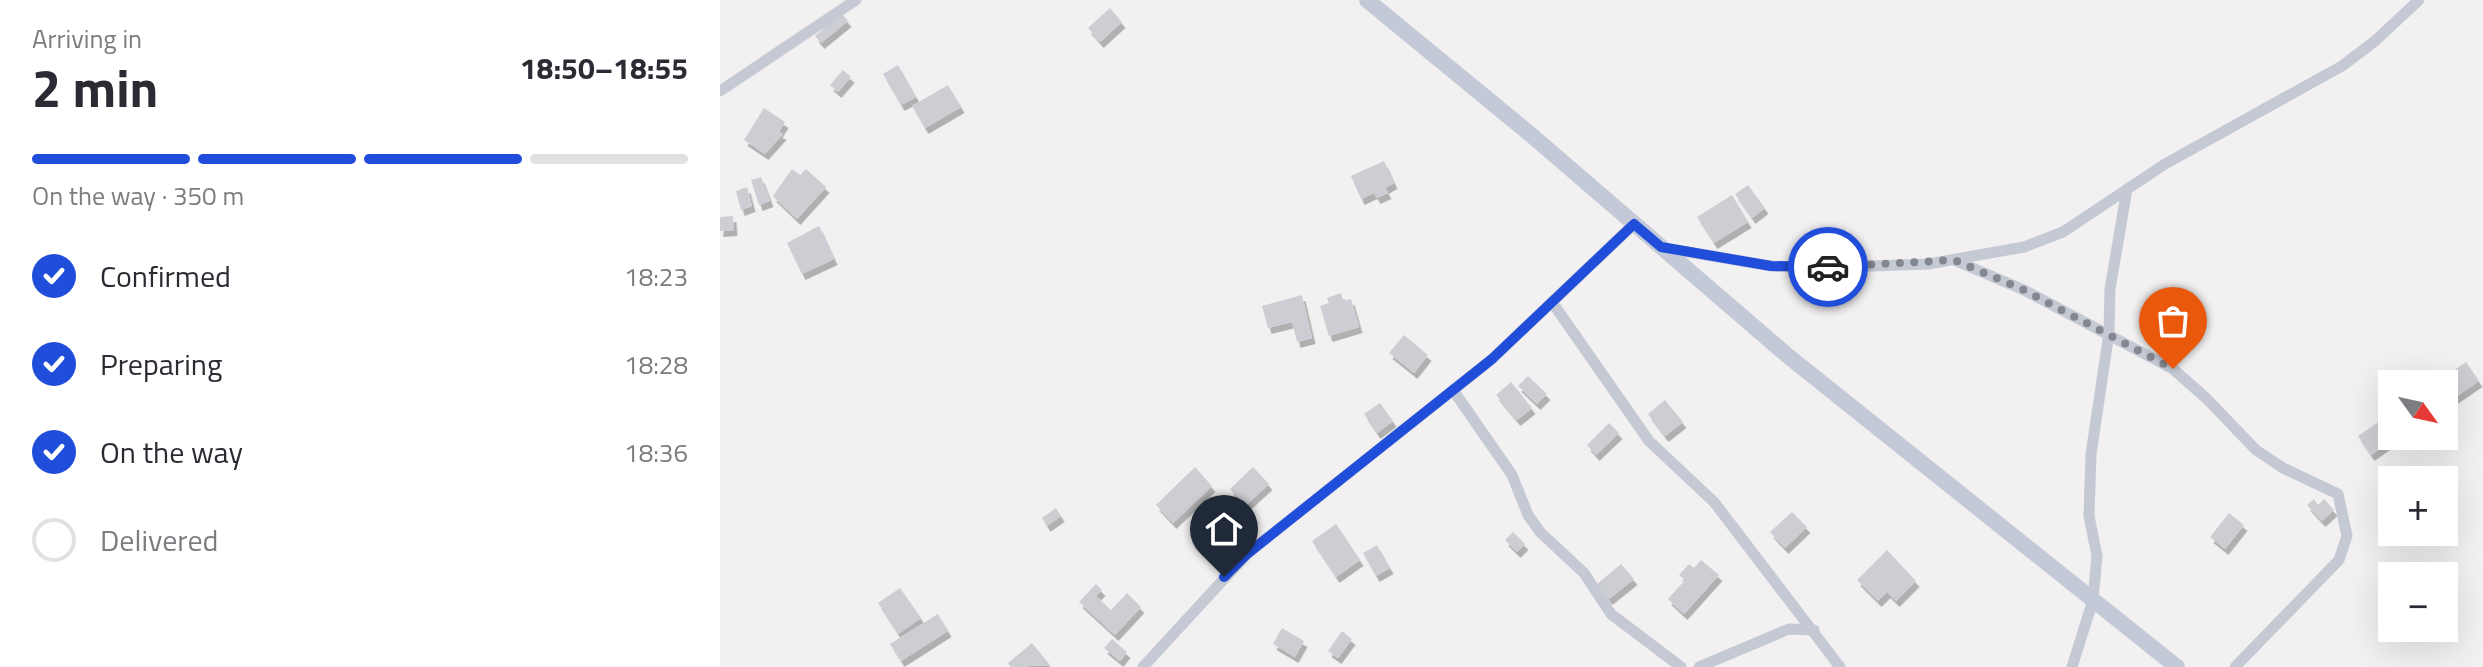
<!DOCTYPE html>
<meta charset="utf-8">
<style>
body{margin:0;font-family:"Titillium Web",sans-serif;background:#f7f7f7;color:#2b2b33;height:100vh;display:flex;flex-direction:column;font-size:30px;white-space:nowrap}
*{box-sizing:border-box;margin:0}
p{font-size:26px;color:#7c7c81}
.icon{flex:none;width:44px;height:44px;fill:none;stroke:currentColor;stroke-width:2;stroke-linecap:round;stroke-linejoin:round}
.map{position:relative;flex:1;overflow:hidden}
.side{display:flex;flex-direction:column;background:#fff;width:720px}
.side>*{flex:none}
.needle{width:52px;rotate:123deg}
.fabs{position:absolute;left:1658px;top:370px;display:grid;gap:16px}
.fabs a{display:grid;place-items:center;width:80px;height:80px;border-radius:0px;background:#fff;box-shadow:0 8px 32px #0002;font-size:40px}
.pin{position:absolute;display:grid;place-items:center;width:68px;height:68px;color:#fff;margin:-82px -34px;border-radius:50% 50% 50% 0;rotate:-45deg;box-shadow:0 0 8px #0007}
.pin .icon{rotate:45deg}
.courier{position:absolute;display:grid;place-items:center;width:80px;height:80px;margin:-40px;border:6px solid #214ddb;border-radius:50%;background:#fff;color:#222;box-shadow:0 2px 10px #0007}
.headline em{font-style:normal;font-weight:700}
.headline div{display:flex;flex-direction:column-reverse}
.headline{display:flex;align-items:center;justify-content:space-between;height:136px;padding:0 32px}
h1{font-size:52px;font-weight:700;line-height:60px}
.bar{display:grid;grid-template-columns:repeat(4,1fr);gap:12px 8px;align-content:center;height:96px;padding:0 32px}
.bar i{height:10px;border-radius:6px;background:#e1e1e2}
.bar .selected{background:#214ddb}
.bar p{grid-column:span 4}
ol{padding:0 32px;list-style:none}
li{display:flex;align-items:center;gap:24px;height:88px}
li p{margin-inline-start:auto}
li .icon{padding:8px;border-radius:50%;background:#214ddb;color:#fff;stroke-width:4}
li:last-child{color:#7c7c81}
li i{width:44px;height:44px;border:4px solid #e1e1e2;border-radius:50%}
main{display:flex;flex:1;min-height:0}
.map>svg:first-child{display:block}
.building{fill:#cdced4;filter:url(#shadow)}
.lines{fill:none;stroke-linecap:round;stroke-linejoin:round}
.street{stroke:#c4c9d4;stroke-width:11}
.secondary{stroke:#c3c9d7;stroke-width:16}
.done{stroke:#848790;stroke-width:8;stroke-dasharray:0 14.4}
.route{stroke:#214ddb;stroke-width:10}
</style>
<main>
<section class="side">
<div class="headline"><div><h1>2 min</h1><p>Arriving in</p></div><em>18:50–18:55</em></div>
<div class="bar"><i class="selected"></i><i class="selected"></i><i class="selected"></i><i></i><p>On the way · 350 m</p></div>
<ol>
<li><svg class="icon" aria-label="check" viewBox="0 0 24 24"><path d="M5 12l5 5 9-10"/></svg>Confirmed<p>18:23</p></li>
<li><svg class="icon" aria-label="check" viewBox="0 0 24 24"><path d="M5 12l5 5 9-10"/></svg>Preparing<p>18:28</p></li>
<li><svg class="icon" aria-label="check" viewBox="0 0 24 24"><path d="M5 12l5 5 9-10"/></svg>On the way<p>18:36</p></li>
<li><i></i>Delivered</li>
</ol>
</section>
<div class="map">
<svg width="1763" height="667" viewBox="0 0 1763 667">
<defs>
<filter id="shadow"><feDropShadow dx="3.5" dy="6" stdDeviation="0" flood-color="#0004"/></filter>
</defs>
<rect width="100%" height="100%" fill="#f2f0f0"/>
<g class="building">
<path d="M 390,8 L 402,22 L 380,42 L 368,28 Z"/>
<path d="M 121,13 L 128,21 L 101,43 L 95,36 Z"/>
<path d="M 178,65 L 196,97 L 181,105 L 163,74 Z"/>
<path d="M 123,70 L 131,77 L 118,92 L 110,85 Z"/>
<path d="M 228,85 L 241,107 L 205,128 L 192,106 Z"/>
<path d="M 44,108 L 65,122 L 59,132 L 63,134 L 45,154 L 24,140 Z"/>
<path d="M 664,161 L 674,183 L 665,188 L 668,193 L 657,198 L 654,193 L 641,199 L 631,176 Z"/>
<path d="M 72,169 L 80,175 L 86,169 L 106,187 L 77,219 L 53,196 Z"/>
<path d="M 41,177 L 50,201 L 39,205 L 31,180 Z"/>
<path d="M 1028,185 L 1045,208 L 1032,218 L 1015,194 Z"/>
<path d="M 27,187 L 32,206 L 21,210 L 16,191 Z"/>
<path d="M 1012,195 L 1028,222 L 994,243 L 977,217 Z"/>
<path d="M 13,216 L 14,230 L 0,231 L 0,217 Z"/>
<path d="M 99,226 L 114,259 L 82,274 L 67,243 Z"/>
<path d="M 621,293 L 623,301 L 631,299 L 639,327 L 609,336 L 600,306 L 609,303 L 607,298 Z"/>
<path d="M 582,295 L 592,338 L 577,342 L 572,322 L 548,328 L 542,306 Z"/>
<path d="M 684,335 L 708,355 L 694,373 L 669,353 Z"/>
<path d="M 1746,362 L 1759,381 L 1724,405 L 1724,384 L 1714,384 Z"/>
<path d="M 808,376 L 827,394 L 817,404 L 798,386 Z"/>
<path d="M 791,382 L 812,408 L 797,420 L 776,395 Z"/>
<path d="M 945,400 L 963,422 L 945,436 L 928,414 Z"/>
<path d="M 660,403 L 673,421 L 657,433 L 644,414 Z"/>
<path d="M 1672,413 L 1672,436 L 1678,436 L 1651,455 L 1638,436 Z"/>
<path d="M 889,423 L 899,433 L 876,455 L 867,445 Z"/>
<path d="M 475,467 L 492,486 L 453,523 L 436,505 Z"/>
<path d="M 533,467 L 549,484 L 525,506 L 510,489 Z"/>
<path d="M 1594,499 L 1598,505 L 1604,499 L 1614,510 L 1602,521 L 1587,505 Z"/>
<path d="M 336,508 L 341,516 L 327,526 L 322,518 Z"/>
<path d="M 1072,512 L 1087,527 L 1065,548 L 1050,532 Z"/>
<path d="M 1509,513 L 1524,525 L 1505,549 L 1490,537 Z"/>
<path d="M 616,524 L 640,560 L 616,577 L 592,541 Z"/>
<path d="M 793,532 L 805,544 L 797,552 L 785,540 Z"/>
<path d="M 657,545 L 670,568 L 656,576 L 643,553 Z"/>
<path d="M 1167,550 L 1196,581 L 1176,601 L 1167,592 L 1158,601 L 1137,580 Z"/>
<path d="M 981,560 L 999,575 L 964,614 L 948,599 L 965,580 L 959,575 L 969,564 L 974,568 Z"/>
<path d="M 901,564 L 914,579 L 889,599 L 877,584 Z"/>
<path d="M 376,584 L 382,590 L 376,596 L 391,610 L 407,593 L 421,607 L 395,635 L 359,602 Z"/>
<path d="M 180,588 L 201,618 L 178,634 L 158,603 Z"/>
<path d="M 218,614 L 228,631 L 181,661 L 170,644 Z"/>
<path d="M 562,628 L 584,641 L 575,657 L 553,644 Z"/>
<path d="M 622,631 L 632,639 L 618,658 L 608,651 Z"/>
<path d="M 392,639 L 407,652 L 400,661 L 384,648 Z"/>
<path d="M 312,643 L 330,665 L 291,667 L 288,663 Z"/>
</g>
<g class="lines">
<g class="street">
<path d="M 0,91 L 136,0"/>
<path d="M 944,248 L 1051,266 L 1095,268 L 1208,264 L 1304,247 L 1343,232 L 1445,164 L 1622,66 L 1655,41 L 1699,0"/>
<path d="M 1234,260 L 1304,290 L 1453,369 L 1486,398 L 1536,450 L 1563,468 L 1618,494 L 1627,536 L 1619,560 L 1515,667"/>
<path d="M 832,302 L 929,441 L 994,502 L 1120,667"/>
<path d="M 733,390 L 792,475 L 808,515 L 820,532 L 864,573 L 891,614 L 961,667"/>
<path d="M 423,667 L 527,554 L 772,359 L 914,224"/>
<path d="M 979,667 L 1069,629 L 1094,630"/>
<path d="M 1352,667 L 1373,600 L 1377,556 L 1369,516 L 1371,454 L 1389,333 L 1390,289 L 1407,189"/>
</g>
<path class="secondary" d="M 647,0 L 810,134 L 1068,356 L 1457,667"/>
</g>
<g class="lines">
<path class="done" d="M 1108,267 L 1234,260 L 1304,290 L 1453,369"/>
<path class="route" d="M 504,577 L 527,554 L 772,359 L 914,224 L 941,247 L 1051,266 L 1108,267"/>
</g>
</svg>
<div class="fabs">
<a><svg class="needle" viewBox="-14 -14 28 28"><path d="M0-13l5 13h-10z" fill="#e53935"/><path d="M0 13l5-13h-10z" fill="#7c7c81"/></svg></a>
<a>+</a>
<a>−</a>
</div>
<div class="pin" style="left:1453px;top:369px;background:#ea580c"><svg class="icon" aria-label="bag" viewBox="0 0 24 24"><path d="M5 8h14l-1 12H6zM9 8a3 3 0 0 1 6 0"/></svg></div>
<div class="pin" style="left:504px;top:577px;background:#1f2937"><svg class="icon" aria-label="home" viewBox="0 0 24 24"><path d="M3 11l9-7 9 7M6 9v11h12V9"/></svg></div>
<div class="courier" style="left:1108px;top:267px"><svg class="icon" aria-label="car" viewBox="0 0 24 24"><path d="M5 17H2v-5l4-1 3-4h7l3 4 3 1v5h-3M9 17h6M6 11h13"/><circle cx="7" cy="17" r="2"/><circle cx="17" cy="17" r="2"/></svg></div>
</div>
</main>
